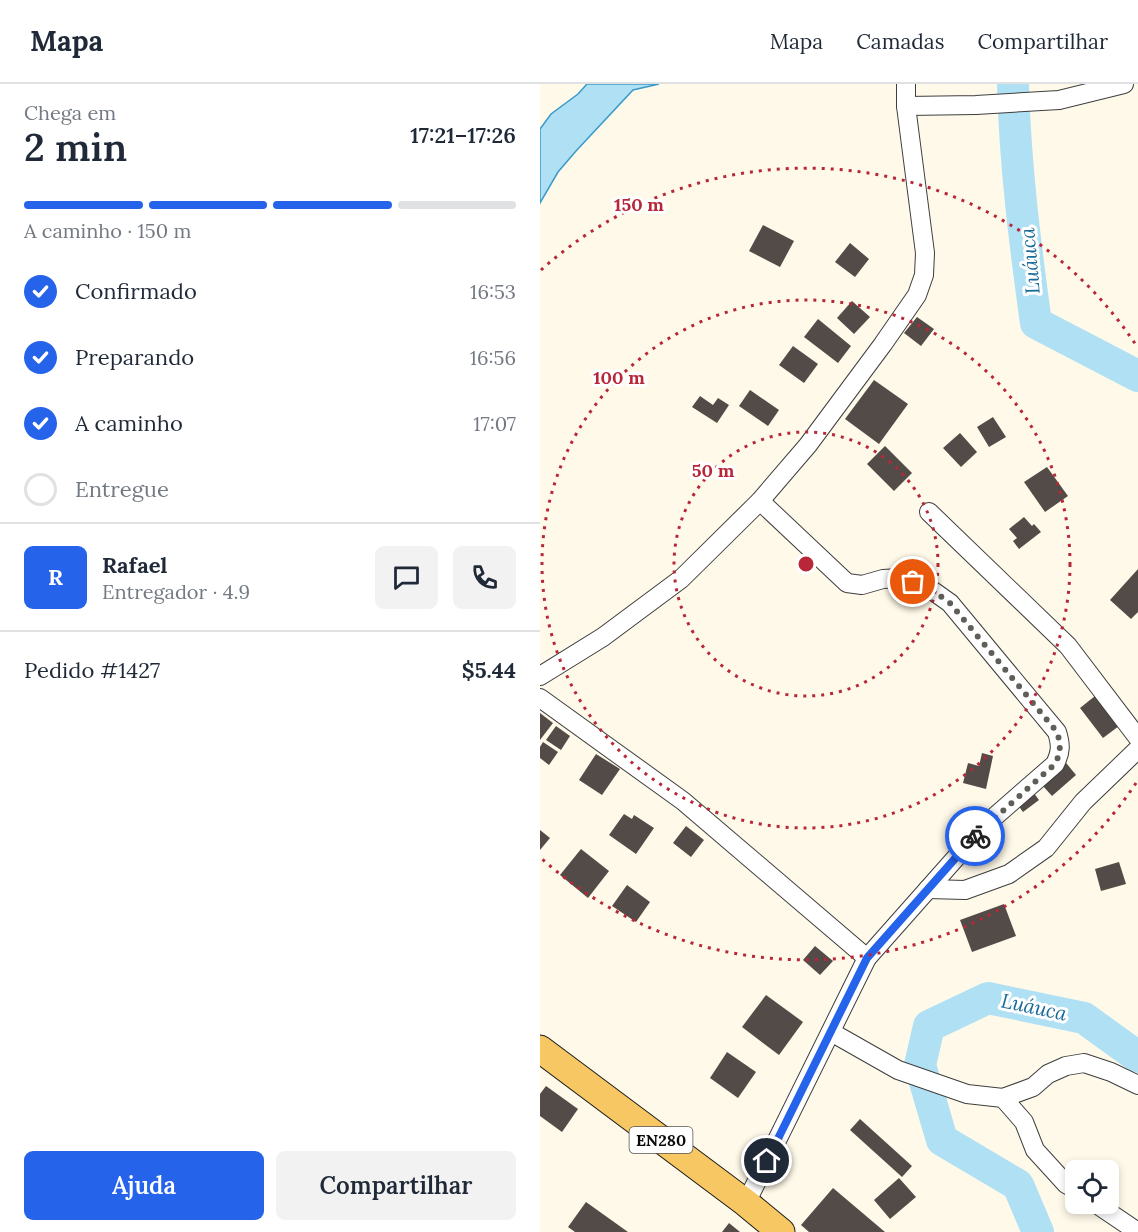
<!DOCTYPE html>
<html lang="pt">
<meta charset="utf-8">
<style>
body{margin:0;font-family:Lora,serif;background:#f2f2f3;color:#1f2937;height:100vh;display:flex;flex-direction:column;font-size:22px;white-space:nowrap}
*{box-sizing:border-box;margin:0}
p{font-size:20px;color:#747a83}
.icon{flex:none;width:33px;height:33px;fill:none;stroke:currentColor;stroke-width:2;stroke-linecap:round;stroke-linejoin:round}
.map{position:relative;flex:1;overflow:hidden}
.drawer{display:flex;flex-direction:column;background:#fff;width:540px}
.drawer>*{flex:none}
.buttons{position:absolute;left:525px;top:1076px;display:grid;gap:12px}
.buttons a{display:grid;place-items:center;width:54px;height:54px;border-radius:9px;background:#fff;box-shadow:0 3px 9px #0003;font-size:30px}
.pin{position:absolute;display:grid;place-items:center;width:51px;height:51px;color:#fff;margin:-26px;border:3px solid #fff;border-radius:50%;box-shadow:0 2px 6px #0007}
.courier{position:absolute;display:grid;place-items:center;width:60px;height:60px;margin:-30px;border:4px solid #2563eb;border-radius:50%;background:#fff;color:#222;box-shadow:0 2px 8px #0007}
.overview em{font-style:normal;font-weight:600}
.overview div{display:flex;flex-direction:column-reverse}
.overview{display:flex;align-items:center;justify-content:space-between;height:102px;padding:0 24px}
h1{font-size:39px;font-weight:600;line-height:45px}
.bar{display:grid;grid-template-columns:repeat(4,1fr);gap:9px 6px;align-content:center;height:72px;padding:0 24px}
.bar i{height:8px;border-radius:4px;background:#e0e1e3}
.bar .active{background:#2563eb}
.bar p{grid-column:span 4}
.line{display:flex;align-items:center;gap:15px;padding:0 24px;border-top:2px solid #e0e1e3}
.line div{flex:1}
.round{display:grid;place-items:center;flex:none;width:63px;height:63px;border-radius:9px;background:#f2f2f3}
ol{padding:0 24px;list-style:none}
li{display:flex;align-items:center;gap:18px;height:66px}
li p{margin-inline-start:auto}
li .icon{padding:6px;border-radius:50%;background:#2563eb;color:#fff;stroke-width:4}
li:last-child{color:#747a83}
li i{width:33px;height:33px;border:3px solid #e0e1e3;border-radius:50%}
.primary-button{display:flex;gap:12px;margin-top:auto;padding:12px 24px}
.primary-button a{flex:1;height:69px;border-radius:9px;background:#2563eb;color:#fff;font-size:24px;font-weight:600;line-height:69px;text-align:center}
.primary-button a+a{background:#f2f2f3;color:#1f2937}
header{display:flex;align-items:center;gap:36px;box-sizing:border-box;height:84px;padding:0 30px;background:#fff;border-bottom:2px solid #e0e1e3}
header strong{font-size:28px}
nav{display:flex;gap:33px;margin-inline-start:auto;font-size:21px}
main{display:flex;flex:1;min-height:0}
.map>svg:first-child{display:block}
.water{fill:#b0e0f4;stroke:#389aca;stroke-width:1.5}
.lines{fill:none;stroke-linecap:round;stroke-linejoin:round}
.river{stroke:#b0e0f4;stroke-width:32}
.building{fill:#534b48}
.street-casing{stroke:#3e3e3e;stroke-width:20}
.primary-casing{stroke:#1c1c1c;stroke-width:29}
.street{stroke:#fff;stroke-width:18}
.primary{stroke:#f6c762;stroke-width:27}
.done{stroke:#605e59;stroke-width:6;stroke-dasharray:0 10.8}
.route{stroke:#2563eb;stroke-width:8}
.ring{fill:none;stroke:#b72738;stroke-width:3;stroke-dasharray:3 6}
.labels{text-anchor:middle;stroke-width:6;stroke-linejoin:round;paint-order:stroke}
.shield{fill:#fff;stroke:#545454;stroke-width:1.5}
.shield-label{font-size:16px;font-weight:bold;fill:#0b0b0b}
.water-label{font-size:20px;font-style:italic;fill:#186a99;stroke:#fff}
.centre{fill:#b72738;stroke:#fff;stroke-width:3}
.ring-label{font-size:18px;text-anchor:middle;font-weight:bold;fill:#b72738;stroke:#fff;stroke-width:6;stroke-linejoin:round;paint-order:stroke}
</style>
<header>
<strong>Mapa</strong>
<nav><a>Mapa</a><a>Camadas</a><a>Compartilhar</a></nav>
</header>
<main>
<section class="drawer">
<div class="overview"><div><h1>2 min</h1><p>Chega em</p></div><em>17:21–17:26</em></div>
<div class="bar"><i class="active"></i><i class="active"></i><i class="active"></i><i></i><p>A caminho · 150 m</p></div>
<ol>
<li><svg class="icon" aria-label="check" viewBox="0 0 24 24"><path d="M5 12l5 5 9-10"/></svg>Confirmado<p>16:53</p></li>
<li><svg class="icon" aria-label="check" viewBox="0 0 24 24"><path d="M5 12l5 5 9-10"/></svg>Preparando<p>16:56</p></li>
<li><svg class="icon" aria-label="check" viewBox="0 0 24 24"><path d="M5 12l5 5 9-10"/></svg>A caminho<p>17:07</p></li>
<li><i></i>Entregue</li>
</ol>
<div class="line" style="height:108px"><b class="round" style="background:#2563eb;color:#fff">R</b><div><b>Rafael</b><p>Entregador · 4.9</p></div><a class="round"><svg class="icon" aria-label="chat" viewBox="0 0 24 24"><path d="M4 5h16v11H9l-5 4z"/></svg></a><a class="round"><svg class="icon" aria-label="phone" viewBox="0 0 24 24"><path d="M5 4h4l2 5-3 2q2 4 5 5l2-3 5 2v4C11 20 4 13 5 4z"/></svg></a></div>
<div class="line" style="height:78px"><div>Pedido #1427</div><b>$5.44</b></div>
<div class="primary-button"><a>Ajuda</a><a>Compartilhar</a></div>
</section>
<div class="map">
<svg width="598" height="1148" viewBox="0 0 598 1148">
<rect width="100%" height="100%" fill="#fff9e9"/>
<path class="water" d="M 47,0 L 119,0 L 93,6 L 36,67 L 18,88 L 0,119 L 0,45 L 11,30 L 38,10 Z"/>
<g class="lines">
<g class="river">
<path d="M 473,0 C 475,80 485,160 496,239 L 598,292"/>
<path d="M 498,1148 L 478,1101 L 402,1056 L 380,981 L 389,942 L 448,914 L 544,934 L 598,973"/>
</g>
</g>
<g class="building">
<path d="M 223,141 L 254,157 L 240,183 L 209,167 Z"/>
<path d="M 310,159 L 329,175 L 315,193 L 295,178 Z"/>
<path d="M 312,217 L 330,233 L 314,250 L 297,234 Z"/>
<path d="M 377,233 L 394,245 L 381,262 L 364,249 Z"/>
<path d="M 278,235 L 311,262 L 298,279 L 264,253 Z"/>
<path d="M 253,262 L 278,280 L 264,299 L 239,281 Z"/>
<path d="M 334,296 L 368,320 L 339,360 L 305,335 Z"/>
<path d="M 210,306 L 239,326 L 228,342 L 199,322 Z"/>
<path d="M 160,312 L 173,321 L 178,314 L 189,321 L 177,339 L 152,323 Z"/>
<path d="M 453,333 L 466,353 L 449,363 L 437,343 Z"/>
<path d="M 420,349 L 437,368 L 421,383 L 403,364 Z"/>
<path d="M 345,362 L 372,389 L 354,407 L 327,380 Z"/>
<path d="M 507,383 L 528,412 L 505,428 L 484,398 Z"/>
<path d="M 484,433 L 492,442 L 494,440 L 501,448 L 479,465 L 473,457 L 477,454 L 469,445 Z"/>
<path d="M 598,485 L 598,528 L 591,535 L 570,516 Z"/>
<path d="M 555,612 L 579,642 L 563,654 L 540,624 Z"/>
<path d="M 0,629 L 13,639 L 0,656 Z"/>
<path d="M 16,642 L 30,652 L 21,666 L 6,656 Z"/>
<path d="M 3,658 L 18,668 L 9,681 L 0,674 L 0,663 Z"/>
<path d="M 442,669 L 453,672 L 446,705 L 423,699 L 428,679 L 439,682 Z"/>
<path d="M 518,669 L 536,691 L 512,712 L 493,691 Z"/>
<path d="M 56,670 L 80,685 L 62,711 L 39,696 Z"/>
<path d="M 485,697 L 499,716 L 483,728 L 469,709 Z"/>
<path d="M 84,730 L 92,735 L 94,731 L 114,744 L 96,770 L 69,751 Z"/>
<path d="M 146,742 L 164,756 L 151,773 L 133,759 Z"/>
<path d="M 435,742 L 448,759 L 437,769 L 423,752 Z"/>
<path d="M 0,746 L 10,754 L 0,766 Z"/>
<path d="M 41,765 L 69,787 L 48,814 L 20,791 Z"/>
<path d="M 579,778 L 586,800 L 561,807 L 555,785 Z"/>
<path d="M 87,801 L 110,818 L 96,838 L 72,822 Z"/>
<path d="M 464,820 L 476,852 L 432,868 L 420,836 Z"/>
<path d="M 275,862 L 293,877 L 280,891 L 263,876 Z"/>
<path d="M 226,911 L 263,938 L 239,971 L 202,943 Z"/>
<path d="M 187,968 L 216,988 L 198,1014 L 170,994 Z"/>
<path d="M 6,1002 L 38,1025 L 22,1048 L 0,1032 L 0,1010 Z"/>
<path d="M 320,1035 L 372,1082 L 362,1093 L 310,1046 Z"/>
<path d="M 359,1094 L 376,1113 L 350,1135 L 334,1116 Z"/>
<path d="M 293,1104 L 345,1148 L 269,1148 L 261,1141 Z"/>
<path d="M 46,1118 L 88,1148 L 35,1148 L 28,1143 Z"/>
<path d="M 189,1139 L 200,1148 L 182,1148 Z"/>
</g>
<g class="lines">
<g class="street-casing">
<g id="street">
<path d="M 366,22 L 436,21 L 519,16 L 584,0"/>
<path d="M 220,417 L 307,499 L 322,501 L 343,495 L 360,494 L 386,502 L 410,519 L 517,648 C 521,661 521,668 515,680 L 444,742 L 327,874"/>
<path d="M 389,428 L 528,562 L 598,654"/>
<path d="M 0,592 L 63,553 L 141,495 L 220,417 L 268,361 L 343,260 L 377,211 L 384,191 L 385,169 L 366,22 L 366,0"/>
<path d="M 0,614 L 143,717 L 327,874 L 206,1119"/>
<path d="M 388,805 L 425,806 L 469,790 L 506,764 L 543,718 L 598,665"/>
<path d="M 291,948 L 358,986 L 427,1010 L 463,1014 L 484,1038 L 495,1066 L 526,1100 L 536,1106"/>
<path d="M 463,1014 L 493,1003 L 508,990 L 526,982 L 544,979 L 571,988 L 598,1001"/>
<path d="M 555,1119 L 598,1148"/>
</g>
</g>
<g class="primary-casing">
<path id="primary" d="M 0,965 L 206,1119 L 241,1148"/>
</g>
<use href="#street" class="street"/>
<use href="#primary" class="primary"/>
</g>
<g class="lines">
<path class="done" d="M 373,498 L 386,502 L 410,519 L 517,648 C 521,661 521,668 515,680 L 435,752"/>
<path class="route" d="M 227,1077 L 327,874 L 435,752"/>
</g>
<g class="ring">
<circle cx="266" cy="480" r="132"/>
<circle cx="266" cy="480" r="264"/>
<path d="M596 699A396 396 0 0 1 1 774M1 186A396 396 0 0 1 596 261"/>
</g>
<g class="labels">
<rect class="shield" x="89.5" y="1043" width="63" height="26" rx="4.5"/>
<g class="shield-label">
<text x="121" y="1062">EN280</text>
</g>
<g class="water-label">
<text transform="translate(490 177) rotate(-95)" y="7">Luáuca</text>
<text transform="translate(494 923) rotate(12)" y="7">Luáuca</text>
</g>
</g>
<circle cx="266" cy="480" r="9" class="centre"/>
<g class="ring-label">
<text x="99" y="127">150 m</text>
<text x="79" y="300">100 m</text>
<text x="173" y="393">50 m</text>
</g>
</svg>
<div class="buttons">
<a><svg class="icon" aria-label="locate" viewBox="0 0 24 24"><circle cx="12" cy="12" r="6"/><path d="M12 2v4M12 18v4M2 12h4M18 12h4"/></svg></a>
</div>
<div class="pin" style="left:373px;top:498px;background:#ea580c"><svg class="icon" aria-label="bag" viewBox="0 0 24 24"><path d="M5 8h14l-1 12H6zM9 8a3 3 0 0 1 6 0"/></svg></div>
<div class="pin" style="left:227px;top:1077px;background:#1f2937"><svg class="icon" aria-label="home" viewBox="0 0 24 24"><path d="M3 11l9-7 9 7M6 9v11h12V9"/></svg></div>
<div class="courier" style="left:435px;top:752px"><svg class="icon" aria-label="bike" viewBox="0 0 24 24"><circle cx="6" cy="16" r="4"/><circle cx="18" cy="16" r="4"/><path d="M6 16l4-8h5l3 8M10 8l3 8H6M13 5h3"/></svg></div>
</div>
</main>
